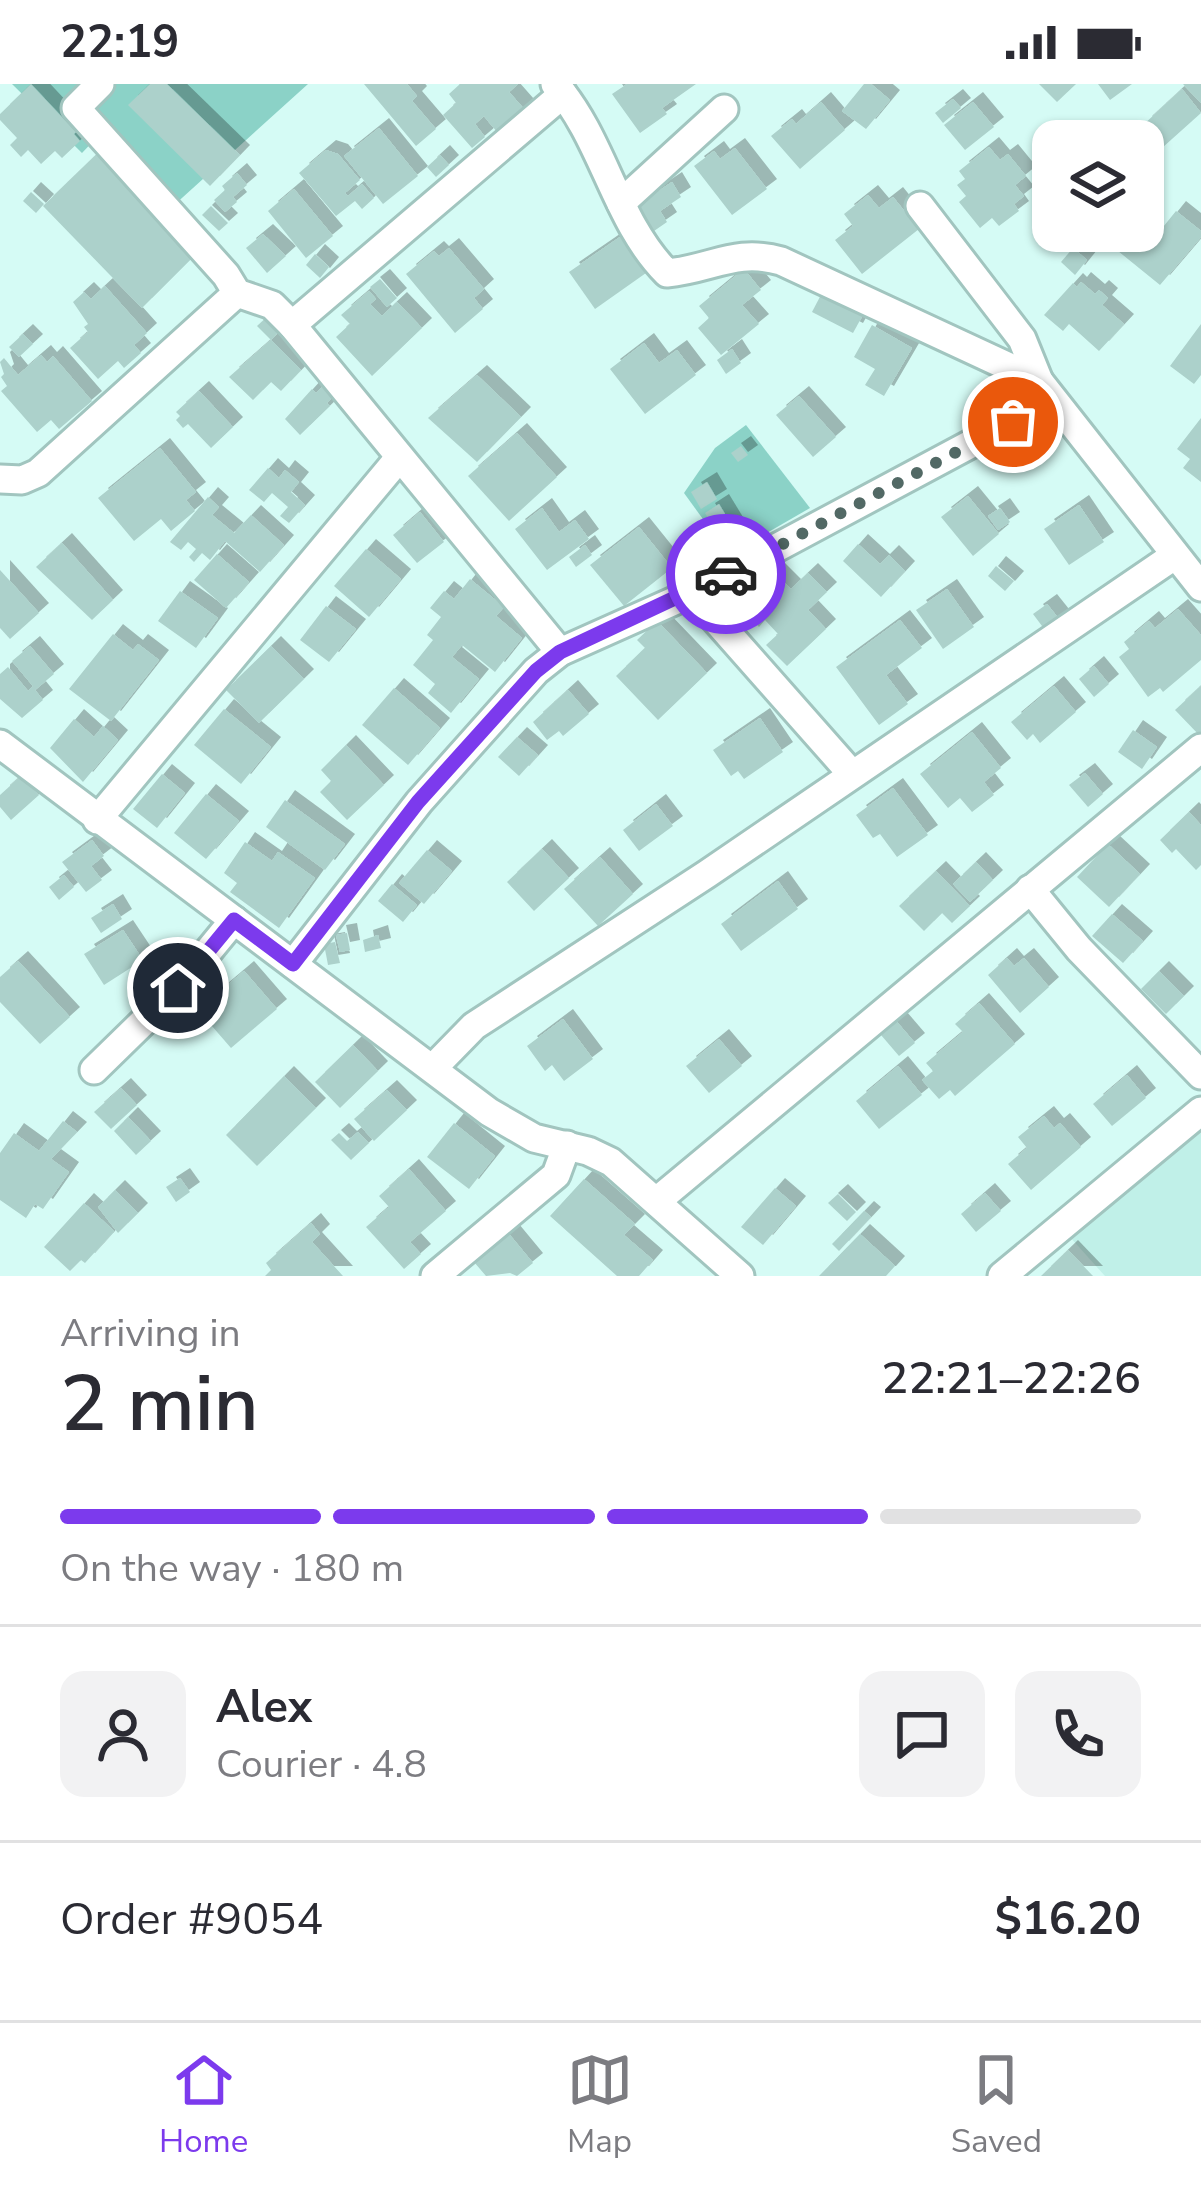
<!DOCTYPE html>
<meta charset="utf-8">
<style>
body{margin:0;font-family:"Nunito Sans",sans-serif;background:#f2f2f3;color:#2b2b33;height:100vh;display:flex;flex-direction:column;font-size:45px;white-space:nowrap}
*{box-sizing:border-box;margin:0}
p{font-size:39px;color:#7c7c81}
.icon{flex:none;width:66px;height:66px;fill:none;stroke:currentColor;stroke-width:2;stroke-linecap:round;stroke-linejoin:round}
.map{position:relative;height:1192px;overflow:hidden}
.sheet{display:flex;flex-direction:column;background:#fff;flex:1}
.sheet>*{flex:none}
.fabs{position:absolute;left:1032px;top:36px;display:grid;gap:24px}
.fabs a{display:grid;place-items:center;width:132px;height:132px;border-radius:24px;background:#fff;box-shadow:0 3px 9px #0004;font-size:60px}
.pin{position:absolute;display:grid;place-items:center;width:102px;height:102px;color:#fff;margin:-51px;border:6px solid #fff;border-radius:50%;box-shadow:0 3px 12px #0007}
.courier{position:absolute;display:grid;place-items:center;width:120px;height:120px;margin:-60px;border:9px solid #7c3aed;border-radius:50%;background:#fff;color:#222;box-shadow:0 3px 15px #0007}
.head em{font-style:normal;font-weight:600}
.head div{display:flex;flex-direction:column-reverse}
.head{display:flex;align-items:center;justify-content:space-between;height:204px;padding:0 60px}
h1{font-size:78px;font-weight:600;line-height:90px}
.bar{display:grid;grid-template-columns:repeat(4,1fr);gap:18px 12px;align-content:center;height:144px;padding:0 60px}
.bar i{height:15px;border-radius:9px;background:#e1e1e2}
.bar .on{background:#7c3aed}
.bar p{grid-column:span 4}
.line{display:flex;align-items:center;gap:30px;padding:0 60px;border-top:3px solid #e1e1e2}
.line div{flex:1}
.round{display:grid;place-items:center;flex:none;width:126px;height:126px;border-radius:24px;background:#f2f2f3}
.status{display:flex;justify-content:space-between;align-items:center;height:84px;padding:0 60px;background:#fff;direction:ltr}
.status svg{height:33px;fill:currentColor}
.tabs{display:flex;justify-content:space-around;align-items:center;height:168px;border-top:3px solid #e1e1e2;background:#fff;font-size:33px;color:#7c7c81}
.tabs a{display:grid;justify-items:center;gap:6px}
.tabs .on{color:#7c3aed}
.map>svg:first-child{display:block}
.built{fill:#c0f0e8}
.green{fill:#8bd2c7}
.building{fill:#acd1cb;filter:url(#shadow)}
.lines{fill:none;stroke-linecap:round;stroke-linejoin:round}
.minor-casing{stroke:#a1c5bf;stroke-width:33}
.minor{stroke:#fff;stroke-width:27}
.done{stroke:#526965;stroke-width:12;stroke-dasharray:0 21.6}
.route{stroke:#7c3aed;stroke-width:15}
</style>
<div class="status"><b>22:19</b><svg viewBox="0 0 49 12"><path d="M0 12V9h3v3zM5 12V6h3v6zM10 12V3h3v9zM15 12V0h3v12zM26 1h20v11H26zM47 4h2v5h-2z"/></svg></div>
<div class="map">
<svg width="1201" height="1192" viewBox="0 0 1201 1192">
<defs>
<filter id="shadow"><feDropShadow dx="10" dy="-10" stdDeviation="0" flood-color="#0004"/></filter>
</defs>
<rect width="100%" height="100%" fill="#d5fbf5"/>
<path class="built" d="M 1201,1047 L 1201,1192 L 1105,1192 L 1070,1153 Z"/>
<g class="green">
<path d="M 12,0 L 308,0 L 172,123 L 101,49 L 82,69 Z"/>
<path d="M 746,341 L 810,424 L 729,471 L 684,409 L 715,364 Z"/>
</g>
<g class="building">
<path d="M 31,0 L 76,48 L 74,50 L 80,57 L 62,74 L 55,67 L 41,80 L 28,66 L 21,73 L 10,61 L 17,54 L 0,36 L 0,30 Z"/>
<path d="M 150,0 L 167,0 L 240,71 L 210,102 L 128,21 Z"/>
<path d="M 364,0 L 407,0 L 417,12 L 412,17 L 436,45 L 416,62 Z"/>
<path d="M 460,0 L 518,0 L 509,8 L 524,25 L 497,48 L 484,32 L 475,40 L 485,53 L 472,64 L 443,31 L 456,19 L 449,10 Z"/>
<path d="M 627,0 L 696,0 L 662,24 L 667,30 L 640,49 L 612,10 Z"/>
<path d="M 864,0 L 871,0 L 890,16 L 866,45 L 842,27 Z"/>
<path d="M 1039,0 L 1076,0 L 1057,18 Z"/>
<path d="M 1098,0 L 1132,0 L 1110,16 Z"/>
<path d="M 1183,0 L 1201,0 L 1201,19 Z"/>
<path d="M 1182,5 L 1201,29 L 1162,64 L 1142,42 Z"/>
<path d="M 953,15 L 961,24 L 943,39 L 935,29 Z"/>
<path d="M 821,18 L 845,46 L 800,85 L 771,52 L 792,35 L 796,40 Z"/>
<path d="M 973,18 L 994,43 L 965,66 L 944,41 Z"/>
<path d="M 379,44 L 418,92 L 383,120 L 344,72 Z"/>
<path d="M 989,63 L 1000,76 L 1008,70 L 1026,92 L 1015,101 L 1024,112 L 1014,120 L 1019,127 L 999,142 L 992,134 L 980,144 L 959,118 L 966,112 L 957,101 L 965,95 L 959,87 Z"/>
<path d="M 735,64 L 767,105 L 732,131 L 694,82 L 714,67 L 720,75 Z"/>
<path d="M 101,66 L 199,167 L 142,224 L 43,122 Z"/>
<path d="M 326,66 L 338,70 L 360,96 L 345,109 L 348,112 L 362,100 L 374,114 L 362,125 L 355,117 L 336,132 L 299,89 Z"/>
<path d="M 440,71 L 449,81 L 436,93 L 427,83 Z"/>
<path d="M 237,89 L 247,101 L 233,113 L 237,118 L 225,128 L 214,116 L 225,106 L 222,102 Z"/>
<path d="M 672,98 L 681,113 L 660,127 L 667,138 L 654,147 L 636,122 Z"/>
<path d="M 294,105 L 333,152 L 306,174 L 268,127 Z"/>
<path d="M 31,108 L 44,120 L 36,129 L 23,117 Z"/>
<path d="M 868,111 L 879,124 L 893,113 L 919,145 L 862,190 L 835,156 L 853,142 L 844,130 Z"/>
<path d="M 211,122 L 228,139 L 219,147 L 202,131 Z"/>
<path d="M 1053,122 L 1053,147 L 1074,147 L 1056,161 L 1037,134 Z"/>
<path d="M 1176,127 L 1201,147 L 1201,153 L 1160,201 L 1118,167 L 1134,147 L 1143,147 L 1143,144 L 1155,153 Z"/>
<path d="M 263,150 L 286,172 L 267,189 L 246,164 Z"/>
<path d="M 620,153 L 646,189 L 595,225 L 569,188 Z"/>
<path d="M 449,164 L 484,205 L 474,214 L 483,225 L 455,249 L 406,190 L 434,167 L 439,172 Z"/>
<path d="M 1073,164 L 1087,176 L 1075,191 L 1061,178 Z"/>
<path d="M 315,170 L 329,183 L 320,194 L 306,181 Z"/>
<path d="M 744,185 L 761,206 L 742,221 L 759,240 L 721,271 L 698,244 L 709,234 L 699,222 Z"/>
<path d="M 380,195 L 397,214 L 387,223 L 370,203 Z"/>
<path d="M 1081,198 L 1095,210 L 1099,206 L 1108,214 L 1102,221 L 1124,240 L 1099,267 L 1069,240 L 1063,247 L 1044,231 L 1073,199 L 1077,203 Z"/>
<path d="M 105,202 L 147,249 L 134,261 L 141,269 L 124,284 L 118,277 L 98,295 L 70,264 L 88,248 L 84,243 L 88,240 L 73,218 L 84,208 L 91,215 Z"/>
<path d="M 369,207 L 376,215 L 370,220 L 382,232 L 397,218 L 422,244 L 372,292 L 336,253 L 350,240 L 341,231 Z"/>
<path d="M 823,207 L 864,229 L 853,249 L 812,228 Z"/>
<path d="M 270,230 L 283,243 L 271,256 L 257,242 Z"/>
<path d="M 1201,240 L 1201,291 L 1194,300 L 1170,282 Z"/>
<path d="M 872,241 L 912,264 L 884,312 L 865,301 L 875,285 L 854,273 Z"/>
<path d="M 23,250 L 33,260 L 19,273 L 9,263 Z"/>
<path d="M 271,256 L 301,286 L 281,307 L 271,298 L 253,316 L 229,293 Z"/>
<path d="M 644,259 L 659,279 L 677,266 L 696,291 L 645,330 L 610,285 Z"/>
<path d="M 732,265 L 741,279 L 726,290 L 717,276 Z"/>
<path d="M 41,271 L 47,278 L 53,272 L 92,317 L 59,345 L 51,336 L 37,348 L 1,307 L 7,302 L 1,293 L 4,290 L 0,278 L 4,274 L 18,291 Z"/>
<path d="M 477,291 L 521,333 L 477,378 L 428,334 Z"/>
<path d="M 325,300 L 335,310 L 327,319 L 330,322 L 300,351 L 285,335 L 312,305 L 316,309 Z"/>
<path d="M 199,307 L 233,343 L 211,364 L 188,340 L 183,344 L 176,336 L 180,332 L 176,328 Z"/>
<path d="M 799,312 L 836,353 L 813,373 L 776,331 Z"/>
<path d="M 1201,334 L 1201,398 L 1183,384 L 1190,375 L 1177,365 Z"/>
<path d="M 517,349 L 557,393 L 509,437 L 468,392 Z"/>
<path d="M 741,362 L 748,371 L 738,378 L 731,369 Z"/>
<path d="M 160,364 L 196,408 L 186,416 L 195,427 L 171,447 L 161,435 L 134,457 L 98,414 Z"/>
<path d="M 268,384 L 279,394 L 285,386 L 299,398 L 291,408 L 305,421 L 289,439 L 280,432 L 288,423 L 272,409 L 264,418 L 249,406 Z"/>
<path d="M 707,398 L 717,415 L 701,425 L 691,408 Z"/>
<path d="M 968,412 L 999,450 L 973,472 L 941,433 Z"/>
<path d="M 208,413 L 219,423 L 212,431 L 234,449 L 251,431 L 284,461 L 260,488 L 225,457 L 210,476 L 202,469 L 194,478 L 189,473 L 196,465 L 188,458 L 181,466 L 170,458 Z"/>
<path d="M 719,420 L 739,453 L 724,461 L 705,429 Z"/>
<path d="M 1079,421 L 1104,458 L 1069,481 L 1044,445 Z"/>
<path d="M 542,424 L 559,448 L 575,436 L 589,455 L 547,486 L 515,445 Z"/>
<path d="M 1000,424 L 1010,438 L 998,446 L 988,432 Z"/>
<path d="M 420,428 L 444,458 L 417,479 L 393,451 Z"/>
<path d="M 639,443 L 672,484 L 624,522 L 590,481 Z"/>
<path d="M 62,459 L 113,516 L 92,536 L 36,483 Z"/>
<path d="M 858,460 L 880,480 L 889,471 L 905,487 L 881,513 L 843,477 Z"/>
<path d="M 585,461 L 592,471 L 576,483 L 569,473 Z"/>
<path d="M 366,465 L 401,495 L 369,533 L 334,502 Z"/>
<path d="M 217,470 L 249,498 L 226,524 L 194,496 Z"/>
<path d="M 763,477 L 791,505 L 808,489 L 827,508 L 808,526 L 826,545 L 787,582 L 766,561 L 778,550 L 765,536 L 759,543 L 736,518 L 742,513 L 734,504 Z"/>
<path d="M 996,482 L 1014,497 L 1005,507 L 988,492 Z"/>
<path d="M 0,486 L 39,529 L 10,555 L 0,544 Z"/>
<path d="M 470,495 L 504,523 L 496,532 L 522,554 L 495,588 L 462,561 L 452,573 L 479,595 L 451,629 L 428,609 L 435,600 L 413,581 L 433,556 L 427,551 L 441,533 L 430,524 L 444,507 L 454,515 Z"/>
<path d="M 947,505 L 974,543 L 943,565 L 916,526 Z"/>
<path d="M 180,507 L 218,534 L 196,564 L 158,537 Z"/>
<path d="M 1047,520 L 1059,535 L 1045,546 L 1033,530 Z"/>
<path d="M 326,522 L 356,545 L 329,578 L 300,556 Z"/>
<path d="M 1178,525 L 1201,551 L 1201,576 L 1163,608 L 1160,604 L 1148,613 L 1119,573 L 1129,565 L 1124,558 L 1149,537 L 1155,544 Z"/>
<path d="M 900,536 L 922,564 L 886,591 L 908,620 L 879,641 L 836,583 Z"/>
<path d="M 657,537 L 707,589 L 658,636 L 616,592 L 645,564 L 637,556 Z"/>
<path d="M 113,550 L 133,566 L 138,560 L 159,576 L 111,637 L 69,605 Z"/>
<path d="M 30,562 L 54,590 L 35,606 L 43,616 L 22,634 L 0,615 L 0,590 L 8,583 L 28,607 L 33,602 L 12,577 Z"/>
<path d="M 271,562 L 304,595 L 259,639 L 226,606 Z"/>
<path d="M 1094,582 L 1109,600 L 1094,613 L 1079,595 Z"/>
<path d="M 1054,602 L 1076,628 L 1040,659 L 1033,650 L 1027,656 L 1011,638 Z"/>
<path d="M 1201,602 L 1201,653 L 1175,626 Z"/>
<path d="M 394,604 L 440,644 L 408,681 L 362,641 Z"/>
<path d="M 568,606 L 589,630 L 563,652 L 559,647 L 547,656 L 533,638 Z"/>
<path d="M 224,625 L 271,663 L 241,700 L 194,661 Z"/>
<path d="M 760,634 L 783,668 L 744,695 L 738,687 L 731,692 L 713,666 Z"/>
<path d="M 74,635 L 94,653 L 103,642 L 118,656 L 83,698 L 50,664 Z"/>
<path d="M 1133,646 L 1157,663 L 1142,685 L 1118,668 Z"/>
<path d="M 972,648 L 1001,684 L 984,698 L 994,711 L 972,728 L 960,714 L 948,724 L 920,690 Z"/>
<path d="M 517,653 L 538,671 L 519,692 L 498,673 Z"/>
<path d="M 346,661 L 384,701 L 347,736 L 320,708 L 331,697 L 321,686 Z"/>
<path d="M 1085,689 L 1103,710 L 1088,723 L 1069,701 Z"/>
<path d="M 162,690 L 185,709 L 157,744 L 133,725 Z"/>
<path d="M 21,692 L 39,711 L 11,736 L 0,723 L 0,711 Z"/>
<path d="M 893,704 L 928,751 L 897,773 L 880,750 L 873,754 L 856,731 Z"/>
<path d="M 206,710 L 239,737 L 206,775 L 174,749 Z"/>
<path d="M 285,716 L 345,760 L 325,786 L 266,743 Z"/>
<path d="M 656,720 L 673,742 L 639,767 L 623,746 Z"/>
<path d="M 1189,728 L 1201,741 L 1201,781 L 1196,786 L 1176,765 L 1172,769 L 1160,756 Z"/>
<path d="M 92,756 L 104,772 L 91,782 L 102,796 L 86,808 L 62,778 Z"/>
<path d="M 245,758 L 272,777 L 278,768 L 315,794 L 279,844 L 230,808 L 237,799 L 224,789 Z"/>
<path d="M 1108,760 L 1140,790 L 1109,823 L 1077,793 Z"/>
<path d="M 542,765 L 569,794 L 534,827 L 507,798 Z"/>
<path d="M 427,766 L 452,787 L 424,820 L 399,799 Z"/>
<path d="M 600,773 L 633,810 L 598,842 L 564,805 Z"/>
<path d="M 976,778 L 993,796 L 970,818 L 953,800 Z"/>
<path d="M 936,787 L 970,822 L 952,839 L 942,829 L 924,847 L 899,822 Z"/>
<path d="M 64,791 L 74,803 L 59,816 L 49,803 Z"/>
<path d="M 778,797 L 798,825 L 741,867 L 721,840 Z"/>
<path d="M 392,800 L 417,821 L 403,838 L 378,817 Z"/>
<path d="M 113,820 L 122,835 L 101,849 L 91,834 Z"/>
<path d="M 1112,830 L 1143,857 L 1123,879 L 1092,852 Z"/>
<path d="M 123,846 L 143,876 L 104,901 L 84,870 Z"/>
<path d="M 347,849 L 350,866 L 340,868 L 336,851 Z"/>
<path d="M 378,851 L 381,864 L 365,868 L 363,856 Z"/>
<path d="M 335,858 L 340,879 L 328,881 L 324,860 Z"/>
<path d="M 1007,874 L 1014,882 L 1024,874 L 1049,903 L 1020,929 L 988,891 Z"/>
<path d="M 18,877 L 70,933 L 40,960 L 0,918 L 0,893 Z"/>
<path d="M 244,887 L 277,925 L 231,964 L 198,926 Z"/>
<path d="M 1159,887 L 1184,912 L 1166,930 L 1141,905 Z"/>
<path d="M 979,919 L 1015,960 L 955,1012 L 950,1006 L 939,1015 L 922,996 L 933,987 L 926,979 L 963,948 L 955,940 Z"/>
<path d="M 563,935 L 593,975 L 564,997 L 552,981 L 545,987 L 527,962 Z"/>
<path d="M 897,938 L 915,959 L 899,972 L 881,951 Z"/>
<path d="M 719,955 L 742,982 L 709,1009 L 686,982 Z"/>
<path d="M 353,961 L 378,987 L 340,1024 L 315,998 Z"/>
<path d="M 898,982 L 922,1011 L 879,1045 L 856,1017 Z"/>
<path d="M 1127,991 L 1146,1014 L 1112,1042 L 1093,1020 Z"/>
<path d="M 284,992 L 316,1024 L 257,1082 L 226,1051 Z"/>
<path d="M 121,1004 L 137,1021 L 111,1045 L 94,1028 Z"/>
<path d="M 387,1006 L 407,1026 L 374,1057 L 354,1035 Z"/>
<path d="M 1044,1032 L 1054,1044 L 1060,1039 L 1081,1063 L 1031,1106 L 1008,1080 L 1027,1064 L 1018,1053 Z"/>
<path d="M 128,1033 L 151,1057 L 136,1071 L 114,1047 Z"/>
<path d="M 63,1037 L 77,1048 L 51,1075 L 69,1088 L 43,1125 L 35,1120 L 26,1134 L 0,1116 L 0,1069 L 14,1049 L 39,1067 Z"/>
<path d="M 454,1039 L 495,1072 L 469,1105 L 427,1073 Z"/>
<path d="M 358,1048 L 369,1059 L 351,1076 L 331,1056 L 339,1049 L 347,1057 Z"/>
<path d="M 409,1085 L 446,1127 L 410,1158 L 421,1170 L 404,1185 L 366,1143 L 389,1123 L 379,1112 Z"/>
<path d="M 180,1094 L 190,1108 L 176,1118 L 166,1103 Z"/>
<path d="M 584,1095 L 635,1140 L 624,1151 L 653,1176 L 639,1192 L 617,1192 L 550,1132 Z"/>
<path d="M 775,1104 L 796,1122 L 763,1161 L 741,1143 Z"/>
<path d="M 115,1106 L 138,1129 L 118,1149 L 98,1123 Z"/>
<path d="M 985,1109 L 1001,1127 L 976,1148 L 961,1130 Z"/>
<path d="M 838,1110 L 856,1128 L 847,1137 L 828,1119 Z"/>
<path d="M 84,1119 L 114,1147 L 85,1179 L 81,1176 L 70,1187 L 44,1163 Z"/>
<path d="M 864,1127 L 871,1133 L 839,1167 L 832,1160 Z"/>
<path d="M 311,1139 L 320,1150 L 312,1158 L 343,1192 L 265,1192 L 271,1186 L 266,1179 Z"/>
<path d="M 509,1150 L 533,1179 L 517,1192 L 510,1189 L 486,1192 L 474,1178 Z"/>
<path d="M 860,1150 L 895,1182 L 886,1192 L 819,1192 Z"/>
<path d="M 1068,1166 L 1093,1192 L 1041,1192 Z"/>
</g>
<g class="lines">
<g class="minor-casing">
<g id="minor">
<path d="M 100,0 L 76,24 L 226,191 L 237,209 L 272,221 L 292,241 L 560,568"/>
<path d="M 555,0 C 604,56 615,137 667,189 C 712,185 735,164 781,177 L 1039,297 L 1201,503"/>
<path d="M 621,119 L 724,25"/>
<path d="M 920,122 L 1022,255 L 1039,297"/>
<path d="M 292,241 L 563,10"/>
<path d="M 0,395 L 22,396 L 38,389 L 237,209"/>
<path d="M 692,509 L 851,689"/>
<path d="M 0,660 L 489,1028 L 534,1054 L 588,1067 L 611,1078 L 740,1192"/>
<path d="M 97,736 L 399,374"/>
<path d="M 1030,805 L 1079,865 L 1201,991"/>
<path d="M 293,880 L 419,718 L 536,587 L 560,568 L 692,509 L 1053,316"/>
<path d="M 433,984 L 474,942 L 707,790 L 1174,472"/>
<path d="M 94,986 L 178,904 L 234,836"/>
<path d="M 658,1116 L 1201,664"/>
<path d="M 435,1192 L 556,1091 L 567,1061"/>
<path d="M 1002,1192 L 1201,1027"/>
</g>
</g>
<use href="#minor" class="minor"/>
</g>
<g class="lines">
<path class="done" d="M 726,490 L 1013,338"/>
<path class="route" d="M 178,904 L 234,836 L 293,880 L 418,718 L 536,587 L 560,568 L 726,490"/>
</g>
</svg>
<div class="fabs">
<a><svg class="icon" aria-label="layers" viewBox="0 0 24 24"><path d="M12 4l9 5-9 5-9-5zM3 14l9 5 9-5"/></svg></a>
</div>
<div class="pin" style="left:1013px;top:338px;background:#ea580c"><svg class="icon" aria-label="bag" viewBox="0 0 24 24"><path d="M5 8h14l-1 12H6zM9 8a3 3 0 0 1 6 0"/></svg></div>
<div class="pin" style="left:178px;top:904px;background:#1f2937"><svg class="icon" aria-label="home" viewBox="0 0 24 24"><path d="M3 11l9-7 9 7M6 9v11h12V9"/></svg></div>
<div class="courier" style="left:726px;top:490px"><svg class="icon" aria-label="car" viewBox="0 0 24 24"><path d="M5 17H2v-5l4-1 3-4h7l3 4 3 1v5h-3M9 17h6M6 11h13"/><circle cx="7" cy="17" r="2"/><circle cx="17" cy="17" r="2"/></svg></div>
</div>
<section class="sheet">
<div class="head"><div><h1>2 min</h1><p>Arriving in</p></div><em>22:21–22:26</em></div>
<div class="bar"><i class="on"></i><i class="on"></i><i class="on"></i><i></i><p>On the way · 180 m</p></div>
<div class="line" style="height:216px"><a class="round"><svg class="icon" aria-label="person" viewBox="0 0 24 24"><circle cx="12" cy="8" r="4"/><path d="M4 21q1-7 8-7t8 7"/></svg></a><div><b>Alex</b><p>Courier · 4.8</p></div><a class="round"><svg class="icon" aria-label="chat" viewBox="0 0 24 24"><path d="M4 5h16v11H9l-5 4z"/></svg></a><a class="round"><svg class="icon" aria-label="phone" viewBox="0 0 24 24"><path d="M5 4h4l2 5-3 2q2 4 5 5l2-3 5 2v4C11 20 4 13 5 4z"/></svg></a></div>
<div class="line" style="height:156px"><div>Order #9054</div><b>$16.20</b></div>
</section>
<nav class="tabs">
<a class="on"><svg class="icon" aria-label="home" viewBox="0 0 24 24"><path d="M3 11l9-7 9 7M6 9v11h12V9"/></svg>Home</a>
<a><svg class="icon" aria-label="map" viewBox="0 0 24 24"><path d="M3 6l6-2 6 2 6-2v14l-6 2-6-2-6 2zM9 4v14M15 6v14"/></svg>Map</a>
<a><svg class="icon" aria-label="saved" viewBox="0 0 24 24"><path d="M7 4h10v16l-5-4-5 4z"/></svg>Saved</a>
</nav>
